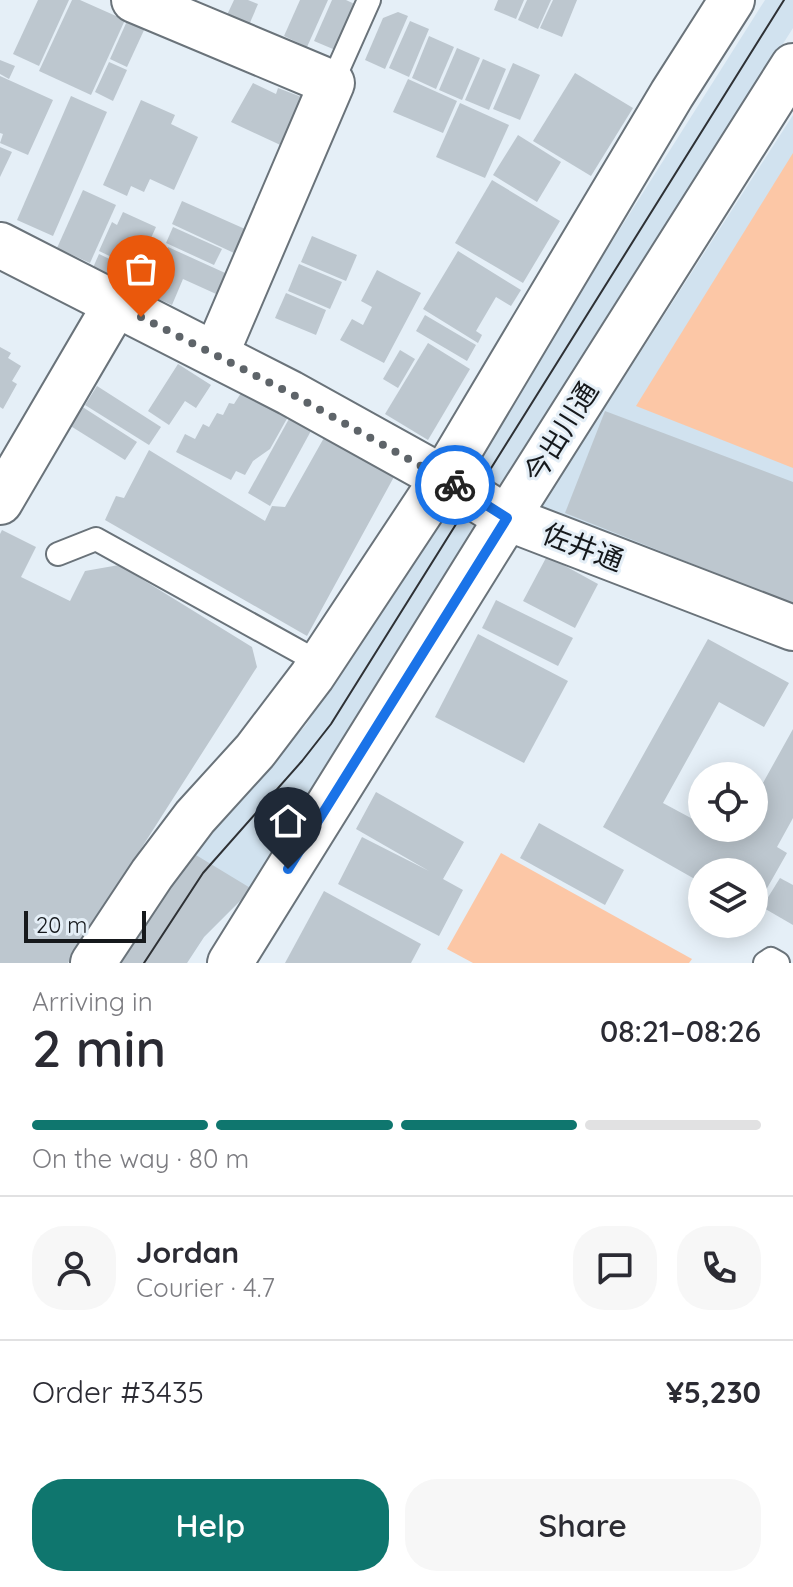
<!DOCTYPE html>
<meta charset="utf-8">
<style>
body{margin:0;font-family:Quicksand,"Noto Sans JP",sans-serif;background:#f7f7f7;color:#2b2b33;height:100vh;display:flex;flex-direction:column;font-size:30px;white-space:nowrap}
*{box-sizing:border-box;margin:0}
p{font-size:26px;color:#7c7c81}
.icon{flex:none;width:44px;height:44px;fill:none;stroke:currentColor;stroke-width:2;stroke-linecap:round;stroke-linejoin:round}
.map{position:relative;height:963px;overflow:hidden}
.details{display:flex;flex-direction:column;background:#fff;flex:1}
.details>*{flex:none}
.fabs{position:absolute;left:688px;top:762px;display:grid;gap:16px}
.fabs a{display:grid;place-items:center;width:80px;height:80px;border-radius:50%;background:#fff;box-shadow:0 4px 20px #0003;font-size:40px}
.scale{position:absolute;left:24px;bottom:20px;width:122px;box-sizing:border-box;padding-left:8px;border:4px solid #16191c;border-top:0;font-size:22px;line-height:28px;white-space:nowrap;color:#16191c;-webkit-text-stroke:6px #e5eff7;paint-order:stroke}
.pin{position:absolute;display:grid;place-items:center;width:68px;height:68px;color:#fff;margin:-82px -34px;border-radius:50% 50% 50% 0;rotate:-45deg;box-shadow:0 0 8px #0007}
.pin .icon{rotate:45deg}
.courier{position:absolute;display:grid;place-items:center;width:80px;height:80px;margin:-40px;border:6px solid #1a73e8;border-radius:50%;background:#fff;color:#222;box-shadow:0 2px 10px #0007}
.head em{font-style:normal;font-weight:600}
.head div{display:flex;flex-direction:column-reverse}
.head{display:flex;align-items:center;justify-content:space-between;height:136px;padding:0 32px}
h1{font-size:52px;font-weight:600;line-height:60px}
.bar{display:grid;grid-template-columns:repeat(4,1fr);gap:12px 8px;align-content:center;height:96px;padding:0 32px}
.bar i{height:10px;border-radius:6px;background:#e1e1e2}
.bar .active{background:#0f766e}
.bar p{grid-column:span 4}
.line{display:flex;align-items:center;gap:20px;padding:0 32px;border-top:2px solid #e1e1e2}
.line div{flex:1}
.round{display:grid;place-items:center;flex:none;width:84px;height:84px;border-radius:32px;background:#f7f7f7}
.button{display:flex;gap:16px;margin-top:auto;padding:16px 32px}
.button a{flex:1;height:92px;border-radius:32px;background:#0f766e;color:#fff;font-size:32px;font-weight:600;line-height:92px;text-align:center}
.button a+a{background:#f7f7f7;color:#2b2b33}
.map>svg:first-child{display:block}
.built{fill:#d1e2ef}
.green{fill:#fcc7a6}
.building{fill:#bdc7cf}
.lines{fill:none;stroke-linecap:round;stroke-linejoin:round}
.service-casing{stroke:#6a737a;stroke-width:26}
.minor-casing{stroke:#6a737a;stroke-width:48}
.tertiary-casing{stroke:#6a737a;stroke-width:48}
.service{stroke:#fff;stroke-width:22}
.minor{stroke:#fff;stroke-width:44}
.tertiary{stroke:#fff;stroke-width:44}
.tram{stroke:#2e3135;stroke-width:2}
.done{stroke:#5e6469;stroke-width:8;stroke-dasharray:0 14.4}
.route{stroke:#1a73e8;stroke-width:10}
.labels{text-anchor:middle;stroke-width:6;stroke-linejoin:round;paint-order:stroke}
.street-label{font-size:28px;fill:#16191c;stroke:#e5eff7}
</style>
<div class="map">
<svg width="793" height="963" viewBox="0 0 793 963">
<rect width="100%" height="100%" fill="#e5eff7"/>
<g class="built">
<path d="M 765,0 L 793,0 L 793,28 L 367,701 L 252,889 L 204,937 L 187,963 L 113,963 L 197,846 L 306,725 Z"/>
<path d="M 793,115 L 793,610 L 537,513 Z"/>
</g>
<g class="green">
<path d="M 793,153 L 793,468 L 636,406 Z"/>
<path d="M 501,853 L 692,959 L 689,963 L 473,963 L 447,949 Z"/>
</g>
<g class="building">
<path d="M 38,0 L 69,0 L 39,66 L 13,54 Z"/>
<path d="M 72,0 L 80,0 L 125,20 L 91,95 L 39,71 Z"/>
<path d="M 234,0 L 248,0 L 258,4 L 249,25 L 227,15 Z"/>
<path d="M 300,0 L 328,0 L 307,47 L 284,36 Z"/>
<path d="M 332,0 L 346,0 L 361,7 L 340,52 L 314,41 Z"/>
<path d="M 498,0 L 524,0 L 516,19 L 494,10 Z"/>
<path d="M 527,0 L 551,0 L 538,29 L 518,20 Z"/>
<path d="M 553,0 L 577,0 L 562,37 L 540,28 Z"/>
<path d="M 398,12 L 408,16 L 385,69 L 365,60 L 383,18 Z"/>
<path d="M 127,21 L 145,28 L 127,67 L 110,59 Z"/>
<path d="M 410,21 L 429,29 L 409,77 L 389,68 Z"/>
<path d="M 429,36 L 454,47 L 436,89 L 412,78 Z"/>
<path d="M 457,48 L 480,58 L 462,100 L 439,90 Z"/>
<path d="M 483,59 L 506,69 L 489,110 L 465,100 Z"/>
<path d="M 0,60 L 15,66 L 9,79 L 0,74 Z"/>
<path d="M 109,62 L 127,70 L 113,101 L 95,92 Z"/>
<path d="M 513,63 L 540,75 L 520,120 L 493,109 Z"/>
<path d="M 575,73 L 633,108 L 591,176 L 533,141 Z"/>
<path d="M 0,76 L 53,100 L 28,155 L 0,143 L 3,134 L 0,133 Z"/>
<path d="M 408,79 L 457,101 L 443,133 L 393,112 Z"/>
<path d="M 253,83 L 276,94 L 278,88 L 312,101 L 289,149 L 231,122 Z"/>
<path d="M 71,96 L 107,112 L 53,236 L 17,220 Z"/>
<path d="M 141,100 L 175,115 L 171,124 L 198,137 L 174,190 L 150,179 L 144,192 L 131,186 L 127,196 L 103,185 Z"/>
<path d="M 460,103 L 509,125 L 485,178 L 436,157 Z"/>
<path d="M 518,135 L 561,162 L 537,202 L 493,175 Z"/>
<path d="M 0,147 L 12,152 L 0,177 Z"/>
<path d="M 492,180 L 560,221 L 523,283 L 455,243 Z"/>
<path d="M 83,190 L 116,205 L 90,263 L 57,248 Z"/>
<path d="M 182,201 L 245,229 L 234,253 L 172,224 Z"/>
<path d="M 123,212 L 156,227 L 137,269 L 99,251 L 112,222 L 117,225 Z"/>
<path d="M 173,227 L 222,249 L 214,265 L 166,243 Z"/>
<path d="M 312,236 L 357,255 L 346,281 L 301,262 Z"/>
<path d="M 151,241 L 161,246 L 149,272 L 139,268 Z"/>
<path d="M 168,247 L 234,277 L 225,298 L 183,279 L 172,305 L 147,294 Z"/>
<path d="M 458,251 L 521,290 L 511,306 L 496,297 L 476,331 L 482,335 L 478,343 L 423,309 Z"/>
<path d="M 99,254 L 131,269 L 124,284 L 92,270 Z"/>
<path d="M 299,264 L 342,282 L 330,309 L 288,291 Z"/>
<path d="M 377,270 L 421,293 L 384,363 L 340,340 L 352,319 L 363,325 L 372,307 L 361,301 Z"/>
<path d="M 286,293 L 326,310 L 316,335 L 275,318 Z"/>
<path d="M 425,315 L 476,345 L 467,361 L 416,331 Z"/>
<path d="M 428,343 L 470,369 L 428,440 L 385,414 Z"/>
<path d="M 0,347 L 11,353 L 8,358 L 21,366 L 12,381 L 17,384 L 3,409 L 0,407 Z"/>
<path d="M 400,350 L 415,359 L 398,388 L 383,379 Z"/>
<path d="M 178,364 L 211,385 L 196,408 L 185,401 L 169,425 L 148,411 Z"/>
<path d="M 97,386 L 161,427 L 149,445 L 85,405 Z"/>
<path d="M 241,393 L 289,415 L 270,449 L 253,461 L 245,475 L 236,471 L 231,480 L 176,452 L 185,434 L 195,439 L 203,424 L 209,427 L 217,413 L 223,415 L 229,403 L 234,404 Z"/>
<path d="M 81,406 L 137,442 L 125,460 L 69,425 Z"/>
<path d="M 605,411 L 793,482 L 793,604 L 565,513 Z"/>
<path d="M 290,417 L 312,429 L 270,506 L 248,493 Z"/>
<path d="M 325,436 L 395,475 L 307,636 L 105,520 L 116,496 L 124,498 L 149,450 L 265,521 L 272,506 L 285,507 Z"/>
<path d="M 2,530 L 36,547 L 21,577 L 70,601 L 85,571 L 119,565 L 252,647 L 257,667 L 68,963 L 0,963 L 0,534 Z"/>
<path d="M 547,556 L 598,584 L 575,628 L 523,601 Z"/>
<path d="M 496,600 L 573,638 L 558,666 L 482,628 Z"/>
<path d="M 478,634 L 568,681 L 524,763 L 435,717 Z"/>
<path d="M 708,639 L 789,683 L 764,727 L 719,702 L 663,803 L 702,824 L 702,828 L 709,828 L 731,840 L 738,828 L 754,828 L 754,799 L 793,729 L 793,818 L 777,847 L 787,853 L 766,890 L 754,883 L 754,872 L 702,872 L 702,906 L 691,900 L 700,882 L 603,827 Z"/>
<path d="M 376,792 L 464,842 L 443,879 L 463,890 L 439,936 L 338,884 L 362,837 L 429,871 L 356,829 Z"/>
<path d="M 539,823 L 624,870 L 605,905 L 520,858 Z"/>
<path d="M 191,852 L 252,889 L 204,937 L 187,963 L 115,963 Z"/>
<path d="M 780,878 L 793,885 L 793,925 L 762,907 Z"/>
<path d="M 324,891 L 421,944 L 411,963 L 285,963 Z"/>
</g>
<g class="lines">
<g class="service-casing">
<g id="service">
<path d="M 332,83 L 369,0"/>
<path d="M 58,554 L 96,539 L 320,663"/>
<path d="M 765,963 L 771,959 L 778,963"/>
</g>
</g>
<g class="minor-casing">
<g id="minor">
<path d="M 134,0 L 332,83 L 216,354"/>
<path d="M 0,245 L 290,393 L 443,478 L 507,518 L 793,628"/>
<path d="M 0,502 L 116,304"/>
<path d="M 93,963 L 152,874 L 195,817 L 255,751 L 312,676 L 443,478 L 672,94 L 732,0"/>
</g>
</g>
<g class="tertiary-casing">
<path id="tertiary" d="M 230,963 L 507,518 L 793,66"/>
</g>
<use href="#service" class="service"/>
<use href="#minor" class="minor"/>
<use href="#tertiary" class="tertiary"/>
<path class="tram" d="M 144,963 L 203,873 L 302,761 L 331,724 L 784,0"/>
</g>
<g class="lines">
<path class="done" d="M 141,317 L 290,393 L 455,485"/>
<path class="route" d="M 288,869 L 507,518 L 455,485"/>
</g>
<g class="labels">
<g class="street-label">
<text transform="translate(561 432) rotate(-58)" y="10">今出川通</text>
<text transform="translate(583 547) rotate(21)" y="10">佐井通</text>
</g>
</g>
</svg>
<div class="fabs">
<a><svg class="icon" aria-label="locate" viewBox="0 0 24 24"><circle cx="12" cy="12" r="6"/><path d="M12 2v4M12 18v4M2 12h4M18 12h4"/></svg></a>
<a><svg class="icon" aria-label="layers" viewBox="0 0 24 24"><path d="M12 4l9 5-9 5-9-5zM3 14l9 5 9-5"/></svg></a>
</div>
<div class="scale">20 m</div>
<div class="pin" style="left:141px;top:317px;background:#ea580c"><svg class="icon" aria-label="bag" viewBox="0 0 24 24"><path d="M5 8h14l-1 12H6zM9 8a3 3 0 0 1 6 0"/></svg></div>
<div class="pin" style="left:288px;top:869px;background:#1f2937"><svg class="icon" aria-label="home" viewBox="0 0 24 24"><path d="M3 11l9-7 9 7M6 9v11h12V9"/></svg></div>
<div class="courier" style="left:455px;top:485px"><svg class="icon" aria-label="bike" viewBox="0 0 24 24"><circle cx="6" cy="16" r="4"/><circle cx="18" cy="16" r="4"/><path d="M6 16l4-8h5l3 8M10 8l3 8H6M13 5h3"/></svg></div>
</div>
<section class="details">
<div class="head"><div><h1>2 min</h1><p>Arriving in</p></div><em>08:21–08:26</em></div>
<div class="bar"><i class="active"></i><i class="active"></i><i class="active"></i><i></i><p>On the way · 80 m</p></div>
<div class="line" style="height:144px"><a class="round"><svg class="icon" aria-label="person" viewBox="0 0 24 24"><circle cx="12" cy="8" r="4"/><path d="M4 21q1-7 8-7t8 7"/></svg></a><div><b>Jordan</b><p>Courier · 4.7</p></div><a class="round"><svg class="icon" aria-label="chat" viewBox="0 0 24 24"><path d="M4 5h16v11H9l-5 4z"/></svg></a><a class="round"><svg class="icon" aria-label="phone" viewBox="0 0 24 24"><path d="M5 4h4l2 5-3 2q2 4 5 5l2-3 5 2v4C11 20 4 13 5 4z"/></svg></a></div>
<div class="line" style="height:104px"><div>Order #3435</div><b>¥5,230</b></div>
<div class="button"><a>Help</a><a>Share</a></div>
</section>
